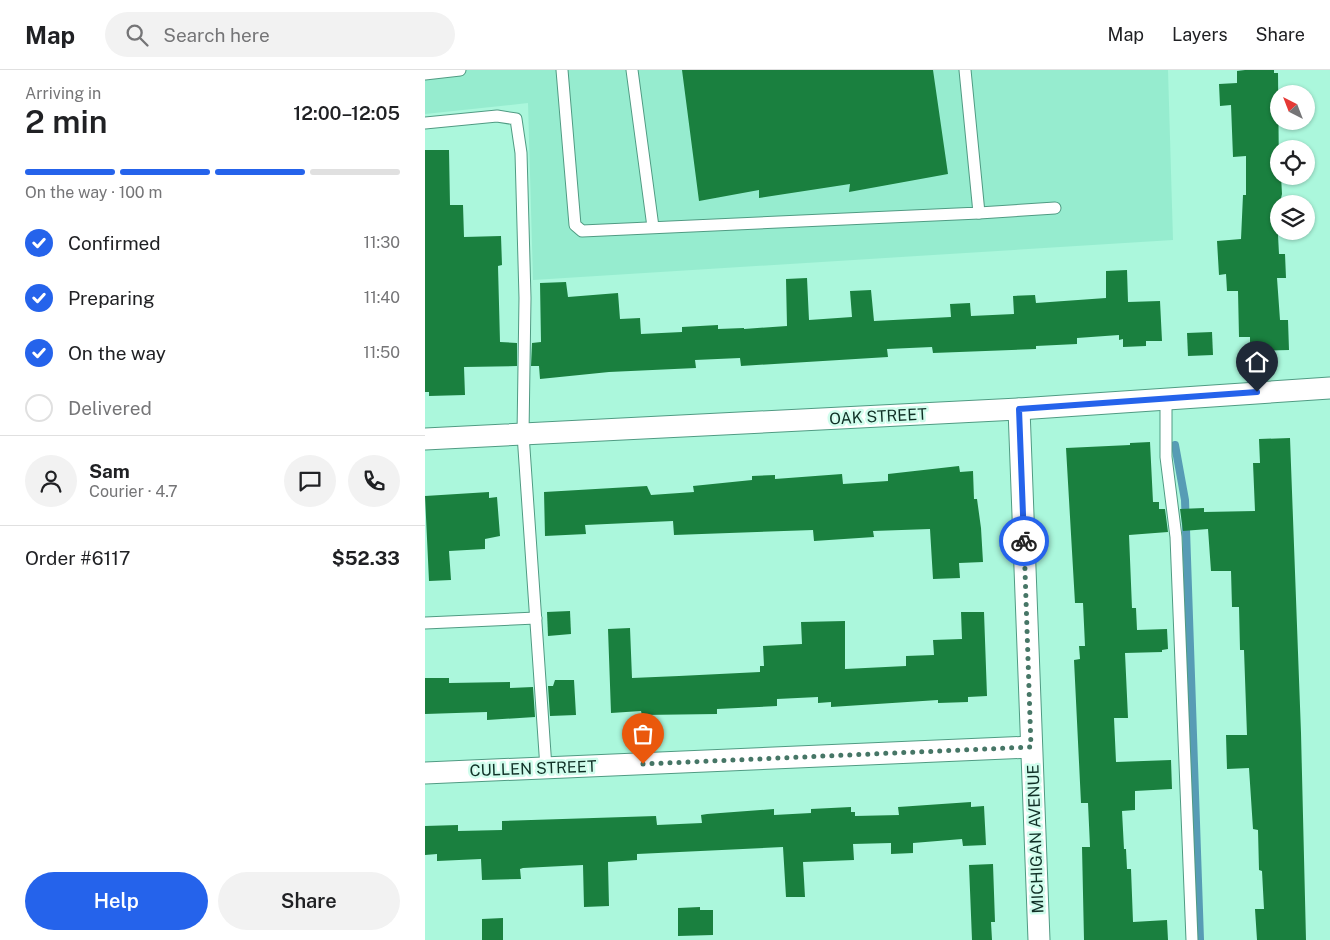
<!DOCTYPE html>
<meta charset="utf-8">
<style>
body{margin:0;font-family:"Public Sans",sans-serif;background:#f2f2f2;color:#202124;height:100vh;display:flex;flex-direction:column;font-size:19px;white-space:nowrap}
*{box-sizing:border-box;margin:0}
p{font-size:16px;color:#757577}
.icon{flex:none;width:28px;height:28px;fill:none;stroke:currentColor;stroke-width:2;stroke-linecap:round;stroke-linejoin:round}
.map{position:relative;flex:1;overflow:hidden}
.side{display:flex;flex-direction:column;background:#fff;width:425px}
.side>*{flex:none}
.needle{width:32px;rotate:318deg}
.tools{position:absolute;left:845px;top:15px;display:grid;gap:10px}
.tools a{display:grid;place-items:center;width:45px;height:45px;border-radius:50%;background:#fff;box-shadow:0 1px 4px #0004;font-size:25px}
.pin{position:absolute;display:grid;place-items:center;width:42px;height:42px;color:#fff;margin:-51px -21px;border-radius:50% 50% 50% 0;rotate:-45deg;box-shadow:0 0 5px #0007}
.pin .icon{rotate:45deg}
.courier{position:absolute;display:grid;place-items:center;width:50px;height:50px;margin:-25px;border:4px solid #2563eb;border-radius:50%;background:#fff;color:#222;box-shadow:0 1px 6px #0007}
.headline em{font-style:normal;font-weight:600}
.headline div{display:flex;flex-direction:column-reverse}
.headline{display:flex;align-items:center;justify-content:space-between;height:85px;padding:0 25px}
h1{font-size:32px;font-weight:600;line-height:38px}
.bar{display:grid;grid-template-columns:repeat(4,1fr);gap:8px 5px;align-content:center;height:60px;padding:0 25px}
.bar i{height:6px;border-radius:4px;background:#e0e0e0}
.bar .current{background:#2563eb}
.bar p{grid-column:span 4}
.line{display:flex;align-items:center;gap:12px;padding:0 25px;border-top:1px solid #e0e0e0}
.line div{flex:1}
.round{display:grid;place-items:center;flex:none;width:52px;height:52px;border-radius:26px;background:#f2f2f2}
ol{padding:0 25px;list-style:none}
li{display:flex;align-items:center;gap:15px;height:55px}
li p{margin-inline-start:auto}
li .icon{padding:5px;border-radius:50%;background:#2563eb;color:#fff;stroke-width:4}
li:last-child{color:#757577}
li i{width:28px;height:28px;border:2px solid #e0e0e0;border-radius:50%}
.cta{display:flex;gap:10px;margin-top:auto;padding:10px 25px}
.cta a{flex:1;height:58px;border-radius:30px;background:#2563eb;color:#fff;font-size:20px;font-weight:600;line-height:58px;text-align:center}
.cta a+a{background:#f2f2f2;color:#202124}
header{display:flex;align-items:center;gap:30px;box-sizing:border-box;height:70px;padding:0 25px;background:#fff;border-bottom:1px solid #e0e0e0}
header strong{font-size:24px}
nav{display:flex;gap:28px;margin-inline-start:auto;font-size:18px}
.search{width:350px;height:45px;background:#f2f2f2;display:flex;align-items:center;gap:12px;box-sizing:border-box;padding:0 18px;border-radius:28px;color:#757577;font-size:19px}
main{display:flex;flex:1;min-height:0}
.map>svg:first-child{display:block}
.built{fill:#96eccf}
.lines{fill:none;stroke-linecap:round;stroke-linejoin:round}
.stream{stroke:#579cb5;stroke-width:8}
.building{fill:#1a803f}
.lane-casing{stroke:#509b83;stroke-width:13}
.street-casing{stroke:#509b83;stroke-width:23}
.lane{stroke:#fff;stroke-width:11}
.street{stroke:#fff;stroke-width:21}
.done{stroke:#467666;stroke-width:5;stroke-dasharray:0 9}
.route{stroke:#2563eb;stroke-width:6}
.labels{text-anchor:middle;stroke-width:5;stroke-linejoin:round;paint-order:stroke}
.street-label{font-size:16px;fill:#103026;stroke:#d1fded}
</style>
<header>
<strong>Map</strong>
<div class="search"><svg class="icon" aria-label="search" viewBox="0 0 24 24"><circle cx="10" cy="10" r="6"/><path d="M15 15l6 6"/></svg>Search here</div>
<nav><a>Map</a><a>Layers</a><a>Share</a></nav>
</header>
<main>
<section class="side">
<div class="headline"><div><h1>2 min</h1><p>Arriving in</p></div><em>12:00–12:05</em></div>
<div class="bar"><i class="current"></i><i class="current"></i><i class="current"></i><i></i><p>On the way · 100 m</p></div>
<ol>
<li><svg class="icon" aria-label="check" viewBox="0 0 24 24"><path d="M5 12l5 5 9-10"/></svg>Confirmed<p>11:30</p></li>
<li><svg class="icon" aria-label="check" viewBox="0 0 24 24"><path d="M5 12l5 5 9-10"/></svg>Preparing<p>11:40</p></li>
<li><svg class="icon" aria-label="check" viewBox="0 0 24 24"><path d="M5 12l5 5 9-10"/></svg>On the way<p>11:50</p></li>
<li><i></i>Delivered</li>
</ol>
<div class="line" style="height:90px"><a class="round"><svg class="icon" aria-label="person" viewBox="0 0 24 24"><circle cx="12" cy="8" r="4"/><path d="M4 21q1-7 8-7t8 7"/></svg></a><div><b>Sam</b><p>Courier · 4.7</p></div><a class="round"><svg class="icon" aria-label="chat" viewBox="0 0 24 24"><path d="M4 5h16v11H9l-5 4z"/></svg></a><a class="round"><svg class="icon" aria-label="phone" viewBox="0 0 24 24"><path d="M5 4h4l2 5-3 2q2 4 5 5l2-3 5 2v4C11 20 4 13 5 4z"/></svg></a></div>
<div class="line" style="height:65px"><div>Order #6117</div><b>$52.33</b></div>
<div class="cta"><a>Help</a><a>Share</a></div>
</section>
<div class="map">
<svg width="905" height="870" viewBox="0 0 905 870">
<rect width="100%" height="100%" fill="#abf7dc"/>
<path class="built" d="M 0,0 L 743,0 L 748,170 L 108,210 L 103,33 L 0,44 Z"/>
<g class="lines">
<path class="stream" d="M 750,375 L 760,430 L 775,870"/>
</g>
<g class="building">
<path d="M 257,0 L 508,0 L 523,104 L 424,122 L 425,114 L 334,128 L 334,120 L 274,131 Z"/>
<path d="M 820,0 L 849,0 L 849,3 L 853,3 L 854,106 L 856,106 L 857,124 L 852,146 L 854,184 L 860,184 L 861,208 L 852,208 L 855,250 L 863,250 L 864,280 L 825,281 L 825,267 L 814,267 L 813,221 L 802,221 L 801,204 L 794,205 L 792,171 L 816,169 L 818,125 L 821,125 L 821,86 L 808,87 L 806,35 L 795,36 L 794,14 L 812,13 L 812,1 Z"/>
<path d="M 0,80 L 24,80 L 25,135 L 38,135 L 39,167 L 76,166 L 77,195 L 73,196 L 75,272 L 92,273 L 92,296 L 39,297 L 40,325 L 4,326 L 4,322 L 0,322 Z"/>
<path d="M 702,200 L 703,232 L 735,231 L 737,271 L 721,271 L 721,276 L 698,277 L 698,269 L 694,270 L 694,265 L 652,268 L 652,274 L 611,276 L 611,279 L 508,283 L 507,277 L 462,279 L 463,287 L 316,296 L 315,288 L 270,290 L 271,298 L 184,302 L 115,309 L 114,296 L 106,296 L 107,273 L 116,272 L 115,213 L 141,212 L 143,227 L 193,223 L 195,249 L 215,248 L 216,264 L 257,262 L 257,257 L 293,255 L 293,259 L 319,258 L 319,259 L 362,256 L 361,209 L 382,208 L 384,250 L 427,247 L 425,221 L 446,220 L 449,251 L 526,247 L 525,234 L 545,233 L 546,246 L 589,244 L 588,226 L 610,225 L 611,233 L 681,228 L 681,201 Z"/>
<path d="M 787,262 L 788,285 L 763,286 L 762,263 Z"/>
<path d="M 865,368 L 876,663 L 881,870 L 832,870 L 830,839 L 839,839 L 837,801 L 834,800 L 833,760 L 828,759 L 824,698 L 802,699 L 801,665 L 822,665 L 819,580 L 815,580 L 814,537 L 807,537 L 806,501 L 786,501 L 783,459 L 758,461 L 755,439 L 779,438 L 779,442 L 830,441 L 828,393 L 835,393 L 834,369 Z"/>
<path d="M 725,372 L 728,432 L 734,432 L 734,439 L 740,439 L 743,462 L 704,465 L 707,538 L 711,538 L 712,560 L 742,559 L 743,579 L 737,580 L 737,582 L 700,583 L 703,648 L 689,648 L 691,692 L 746,690 L 747,719 L 710,721 L 710,740 L 697,741 L 699,779 L 701,779 L 702,799 L 706,799 L 708,852 L 742,850 L 743,870 L 659,870 L 657,777 L 665,777 L 663,733 L 656,733 L 649,590 L 655,589 L 654,576 L 660,576 L 658,533 L 650,533 L 641,378 L 705,375 L 705,373 Z"/>
<path d="M 534,396 L 535,402 L 548,401 L 549,429 L 552,429 L 556,458 L 558,492 L 534,493 L 535,508 L 508,509 L 505,459 L 448,461 L 449,467 L 389,471 L 388,460 L 249,465 L 248,451 L 160,455 L 161,464 L 120,466 L 119,422 L 222,416 L 226,425 L 269,422 L 268,416 L 327,410 L 327,406 L 350,405 L 350,409 L 417,404 L 418,414 L 463,411 L 463,404 Z"/>
<path d="M 64,422 L 64,428 L 72,427 L 75,466 L 60,469 L 60,479 L 24,481 L 26,510 L 4,511 L 0,426 Z"/>
<path d="M 145,541 L 146,564 L 123,566 L 122,542 Z"/>
<path d="M 536,542 L 559,542 L 562,626 L 543,627 L 543,632 L 513,633 L 513,630 L 406,637 L 406,632 L 393,633 L 393,627 L 352,629 L 352,636 L 292,639 L 292,644 L 217,645 L 216,641 L 186,643 L 183,559 L 205,558 L 207,608 L 254,606 L 335,602 L 335,596 L 339,596 L 338,576 L 377,574 L 376,552 L 420,551 L 420,599 L 481,596 L 481,586 L 509,585 L 508,570 L 537,569 Z"/>
<path d="M 0,608 L 24,608 L 24,613 L 85,612 L 85,618 L 108,617 L 110,647 L 62,650 L 62,642 L 0,644 Z"/>
<path d="M 130,610 L 149,610 L 151,645 L 125,646 L 123,616 L 128,616 Z"/>
<path d="M 546,732 L 546,737 L 559,736 L 561,775 L 538,776 L 537,769 L 488,773 L 488,783 L 466,784 L 466,773 L 428,774 L 429,790 L 378,792 L 380,827 L 361,827 L 358,777 L 212,784 L 212,790 L 183,792 L 184,836 L 159,837 L 158,795 L 98,798 L 95,799 L 96,809 L 57,810 L 56,789 L 12,791 L 12,784 L 0,785 L 0,756 L 33,755 L 33,761 L 77,760 L 77,751 L 231,746 L 232,755 L 277,753 L 276,745 L 282,744 L 349,739 L 349,745 L 386,743 L 386,739 L 426,737 L 426,742 L 430,742 L 430,746 L 474,745 L 473,737 Z"/>
<path d="M 568,794 L 570,852 L 566,852 L 567,870 L 547,870 L 544,795 Z"/>
<path d="M 275,837 L 275,840 L 288,840 L 288,865 L 253,866 L 253,838 Z"/>
<path d="M 78,848 L 78,870 L 57,870 L 57,849 Z"/>
</g>
<g class="lines">
<g class="lane-casing">
<g id="lane">
<path d="M 137,0 L 150,155 L 157,161 L 554,143 L 540,0"/>
<path d="M 207,0 L 228,157"/>
<path d="M 0,4 L 35,0"/>
<path d="M 0,53 L 72,46 L 91,49 L 96,83 L 100,228 L 98,364 L 121,698"/>
<path d="M 554,143 L 630,138"/>
<path d="M 741,329 L 741,387 L 751,467 L 767,870"/>
<path d="M 0,553 L 111,548"/>
</g>
</g>
<g class="street-casing">
<g id="street">
<path d="M 594,339 L 614,870"/>
<path d="M 0,369 L 594,339 L 905,318"/>
<path d="M 0,703 L 606,677"/>
</g>
</g>
<use href="#lane" class="lane"/>
<use href="#street" class="street"/>
</g>
<g class="lines">
<path class="done" d="M 218,694 L 606,677 L 599,471"/>
<path class="route" d="M 599,471 L 594,339 L 832,322"/>
</g>
<g class="labels">
<g class="street-label">
<text transform="translate(453 346) rotate(-3)" y="6">OAK STREET</text>
<text transform="translate(108 698) rotate(-2)" y="6">CULLEN STREET</text>
<text transform="translate(610 769) rotate(-92)" y="6">MICHIGAN AVENUE</text>
</g>
</g>
</svg>
<div class="tools">
<a><svg class="needle" viewBox="-14 -14 28 28"><path d="M0-13l5 13h-10z" fill="#e53935"/><path d="M0 13l5-13h-10z" fill="#757577"/></svg></a>
<a><svg class="icon" aria-label="locate" viewBox="0 0 24 24"><circle cx="12" cy="12" r="6"/><path d="M12 2v4M12 18v4M2 12h4M18 12h4"/></svg></a>
<a><svg class="icon" aria-label="layers" viewBox="0 0 24 24"><path d="M12 4l9 5-9 5-9-5zM3 14l9 5 9-5"/></svg></a>
</div>
<div class="pin" style="left:218px;top:694px;background:#ea580c"><svg class="icon" aria-label="bag" viewBox="0 0 24 24"><path d="M5 8h14l-1 12H6zM9 8a3 3 0 0 1 6 0"/></svg></div>
<div class="pin" style="left:832px;top:322px;background:#1f2937"><svg class="icon" aria-label="home" viewBox="0 0 24 24"><path d="M3 11l9-7 9 7M6 9v11h12V9"/></svg></div>
<div class="courier" style="left:599px;top:471px"><svg class="icon" aria-label="bike" viewBox="0 0 24 24"><circle cx="6" cy="16" r="4"/><circle cx="18" cy="16" r="4"/><path d="M6 16l4-8h5l3 8M10 8l3 8H6M13 5h3"/></svg></div>
</div>
</main>
